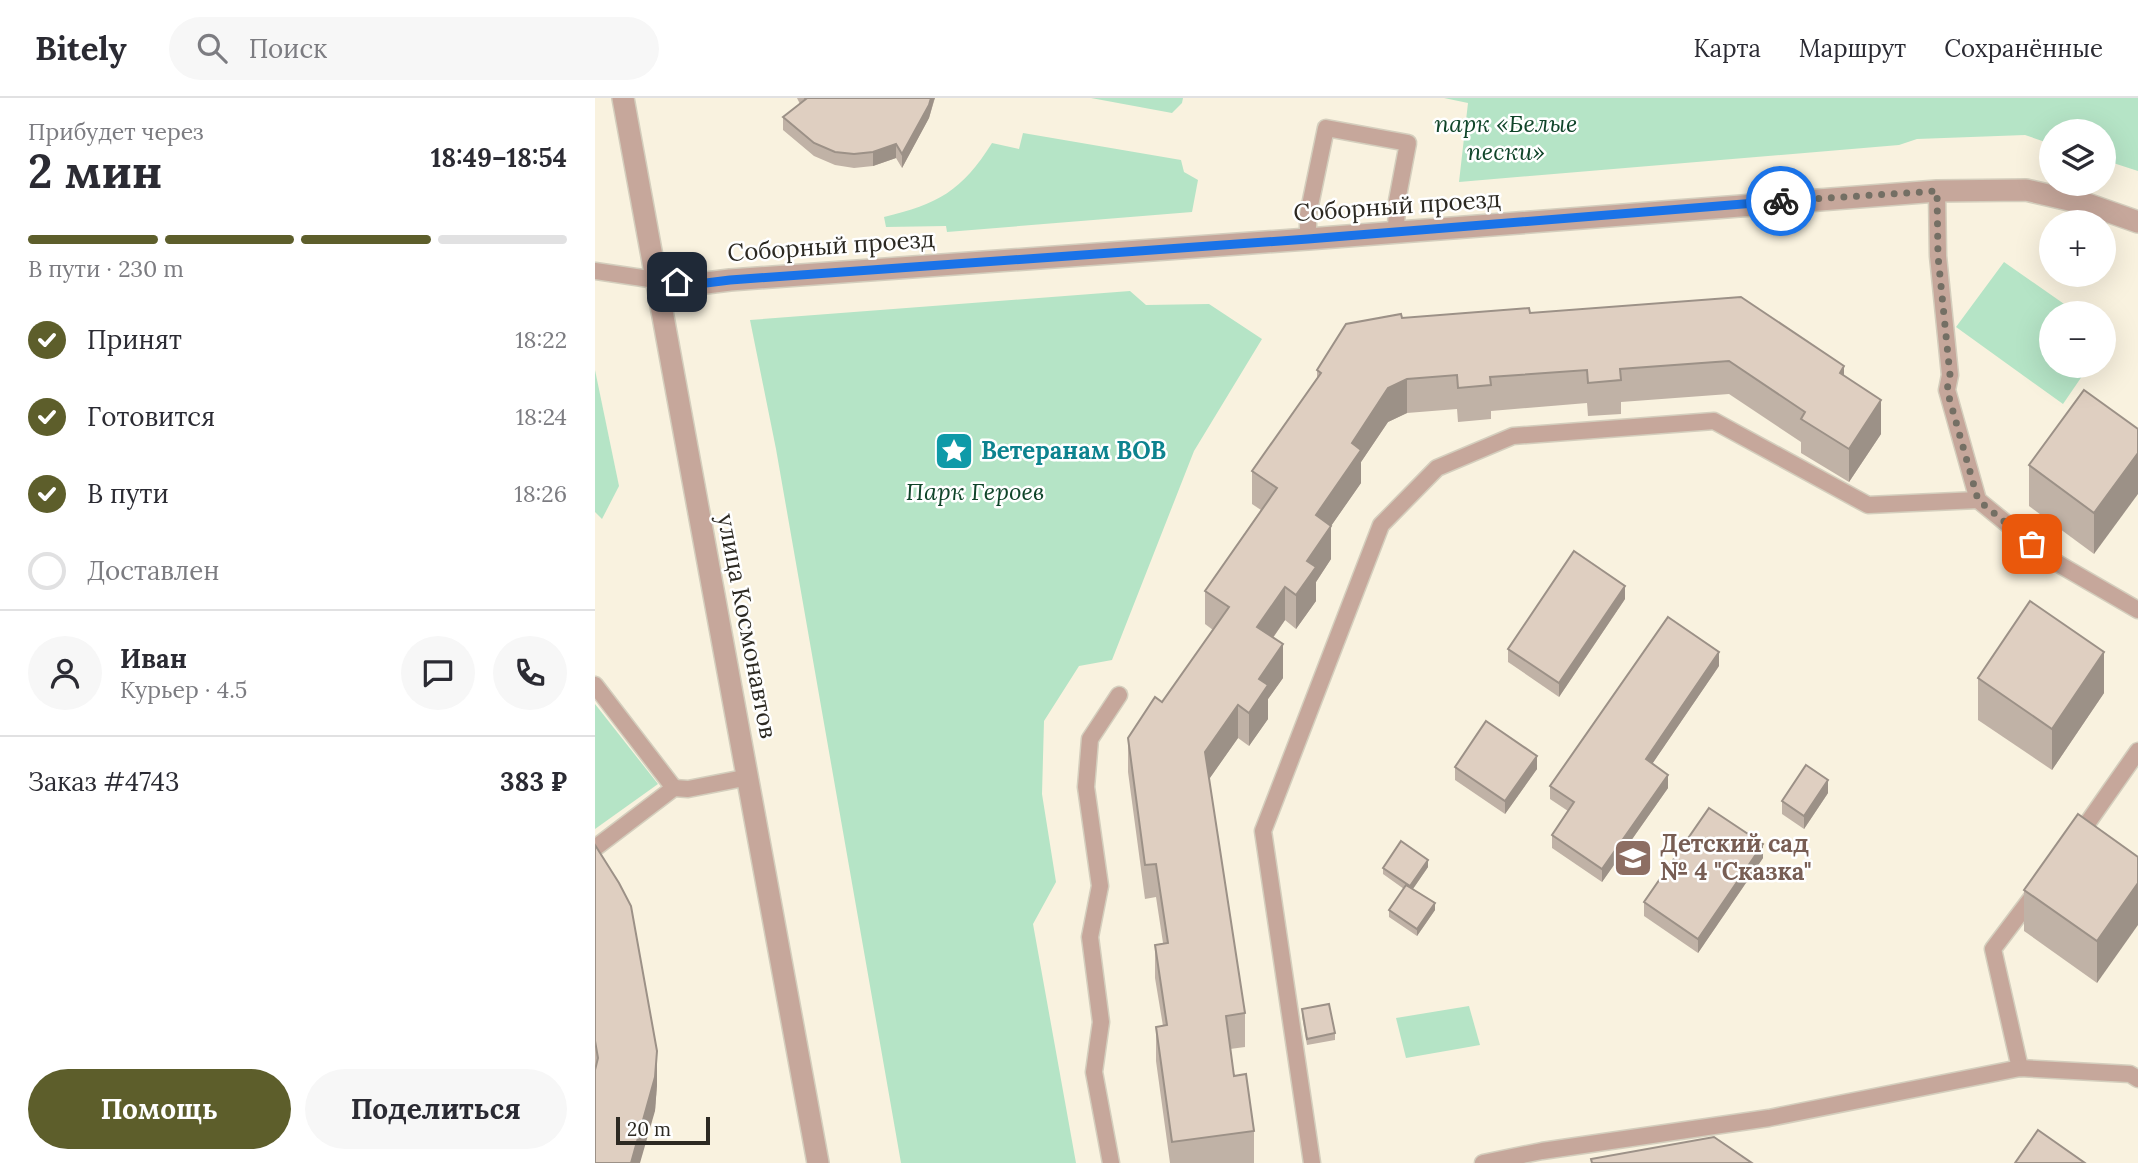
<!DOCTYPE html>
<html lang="ru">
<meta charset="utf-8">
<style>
body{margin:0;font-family:Lora,serif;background:#f7f7f7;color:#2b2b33;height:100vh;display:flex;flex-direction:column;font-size:26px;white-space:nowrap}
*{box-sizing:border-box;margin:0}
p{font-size:23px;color:#7c7c81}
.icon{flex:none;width:38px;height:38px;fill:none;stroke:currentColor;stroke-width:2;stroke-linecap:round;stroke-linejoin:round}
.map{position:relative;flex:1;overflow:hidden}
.side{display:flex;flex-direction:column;background:#fff;width:595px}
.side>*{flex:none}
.buttons{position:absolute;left:1444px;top:21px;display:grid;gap:14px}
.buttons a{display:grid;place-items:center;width:77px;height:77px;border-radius:50%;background:#fff;box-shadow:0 7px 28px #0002;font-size:35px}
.scale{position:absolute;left:21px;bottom:18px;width:94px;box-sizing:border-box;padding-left:7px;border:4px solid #2c2922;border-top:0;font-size:19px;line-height:24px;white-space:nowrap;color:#2c2922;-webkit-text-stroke:5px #fff;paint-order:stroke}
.pin{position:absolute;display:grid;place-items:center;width:60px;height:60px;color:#fff;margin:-30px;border-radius:14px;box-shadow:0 4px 10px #0006}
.courier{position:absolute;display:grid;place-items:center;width:70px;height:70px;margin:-35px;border:5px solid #1a73e8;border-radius:50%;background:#fff;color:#222;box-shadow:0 2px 9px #0007}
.summary em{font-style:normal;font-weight:700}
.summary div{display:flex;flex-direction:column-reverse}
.summary{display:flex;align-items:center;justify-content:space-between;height:119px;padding:0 28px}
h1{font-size:46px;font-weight:700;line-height:52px}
.bar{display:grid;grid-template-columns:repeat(4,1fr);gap:10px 7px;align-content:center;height:84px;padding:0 28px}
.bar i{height:9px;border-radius:5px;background:#e1e1e2}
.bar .selected{background:#5d5e2b}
.bar p{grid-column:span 4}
.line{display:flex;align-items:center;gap:18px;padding:0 28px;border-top:2px solid #e1e1e2}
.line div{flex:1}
.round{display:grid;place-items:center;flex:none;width:74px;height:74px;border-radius:37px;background:#f7f7f7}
ol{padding:0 28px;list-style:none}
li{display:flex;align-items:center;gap:21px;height:77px}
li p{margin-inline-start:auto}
li .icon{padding:7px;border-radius:50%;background:#5d5e2b;color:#fff;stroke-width:4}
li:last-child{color:#7c7c81}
li i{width:38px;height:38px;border:4px solid #e1e1e2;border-radius:50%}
.button{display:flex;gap:14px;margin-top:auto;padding:14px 28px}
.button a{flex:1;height:80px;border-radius:42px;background:#5d5e2b;color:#fff;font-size:28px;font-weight:700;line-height:80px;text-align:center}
.button a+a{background:#f7f7f7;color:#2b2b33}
header{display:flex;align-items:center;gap:42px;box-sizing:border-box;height:98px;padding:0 35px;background:#fff;border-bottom:2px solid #e1e1e2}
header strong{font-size:33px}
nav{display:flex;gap:38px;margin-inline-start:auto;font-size:24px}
.search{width:490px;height:63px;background:#f7f7f7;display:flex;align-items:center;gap:18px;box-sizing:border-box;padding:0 24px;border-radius:38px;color:#7c7c81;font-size:26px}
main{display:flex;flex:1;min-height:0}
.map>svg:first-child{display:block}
.green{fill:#b5e4c6}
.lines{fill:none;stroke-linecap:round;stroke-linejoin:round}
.service-casing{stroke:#d4cebd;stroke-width:19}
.minor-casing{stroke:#d4cebd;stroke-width:24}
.tertiary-casing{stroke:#d4cebd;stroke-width:24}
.service{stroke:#c6a79b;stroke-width:16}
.minor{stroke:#c6a79b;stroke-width:21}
.tertiary{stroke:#c6a79b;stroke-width:21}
.wall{fill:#c0b2a6}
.shaded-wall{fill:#9c9187}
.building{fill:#dfcfc1;stroke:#9c9187;stroke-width:2}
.done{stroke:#746f64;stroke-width:7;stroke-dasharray:0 12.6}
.route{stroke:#1a73e8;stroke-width:9}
.labels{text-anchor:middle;stroke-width:5;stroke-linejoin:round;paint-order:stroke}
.park-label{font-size:24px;font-style:italic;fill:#10452a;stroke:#fff}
.street-label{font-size:24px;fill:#2c2922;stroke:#fff}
.culture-label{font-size:24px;font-weight:bold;fill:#0d838f;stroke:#fff;text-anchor:start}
.education-label{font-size:24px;font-weight:bold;fill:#785e54;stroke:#fff;text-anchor:start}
</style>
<header>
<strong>Bitely</strong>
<div class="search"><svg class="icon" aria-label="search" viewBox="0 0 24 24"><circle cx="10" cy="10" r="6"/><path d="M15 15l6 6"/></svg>Поиск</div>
<nav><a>Карта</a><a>Маршрут</a><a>Сохранённые</a></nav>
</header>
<main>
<section class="side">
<div class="summary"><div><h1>2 мин</h1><p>Прибудет через</p></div><em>18:49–18:54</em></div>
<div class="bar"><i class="selected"></i><i class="selected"></i><i class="selected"></i><i></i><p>В пути · 230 m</p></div>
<ol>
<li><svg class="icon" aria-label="check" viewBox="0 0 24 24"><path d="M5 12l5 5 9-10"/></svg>Принят<p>18:22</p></li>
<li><svg class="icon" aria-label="check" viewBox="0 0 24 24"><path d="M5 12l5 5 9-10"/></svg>Готовится<p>18:24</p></li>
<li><svg class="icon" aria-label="check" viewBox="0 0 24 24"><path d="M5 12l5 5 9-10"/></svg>В пути<p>18:26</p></li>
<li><i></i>Доставлен</li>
</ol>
<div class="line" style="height:126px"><a class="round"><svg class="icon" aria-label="person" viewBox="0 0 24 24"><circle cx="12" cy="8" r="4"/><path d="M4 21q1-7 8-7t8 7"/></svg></a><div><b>Иван</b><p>Курьер · 4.5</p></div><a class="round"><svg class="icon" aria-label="chat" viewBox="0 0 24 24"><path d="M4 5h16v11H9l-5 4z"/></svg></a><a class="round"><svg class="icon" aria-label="phone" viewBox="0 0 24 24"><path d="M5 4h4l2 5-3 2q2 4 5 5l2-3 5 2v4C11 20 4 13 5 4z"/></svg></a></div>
<div class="line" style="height:91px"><div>Заказ #4743</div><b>383 ₽</b></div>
<div class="button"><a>Помощь</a><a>Поделиться</a></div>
</section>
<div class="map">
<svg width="1543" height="1065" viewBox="0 0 1543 1065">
<rect width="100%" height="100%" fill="#f9f2df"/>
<g class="green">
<path d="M 496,0 L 588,0 L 587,5 L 577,15 Z"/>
<path d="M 849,0 L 1543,0 L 1543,73 L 1509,62 L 1508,33 L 1456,33 L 1456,46 L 1430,37 L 1322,41 L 1304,47 L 864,84 L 873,5 Z"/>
<path d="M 428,35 L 586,62 L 589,74 L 603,82 L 597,114 L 352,134 L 351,128 L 291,129 L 289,119 C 343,106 367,93 397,45 L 424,51 Z"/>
<path d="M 1409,164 L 1482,215 L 1456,215 L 1456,268 L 1494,268 L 1468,306 L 1361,229 Z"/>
<path d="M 535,193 L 551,207 L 614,206 L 667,241 L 599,353 L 517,562 L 484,568 L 449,623 L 447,696 L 461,784 L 438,826 L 481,1065 L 306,1065 L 181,351 L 155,222 Z"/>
<path d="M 0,272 L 24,388 L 7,421 L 0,414 Z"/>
<path d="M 0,606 L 63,686 L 0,731 Z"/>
<path d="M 874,908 L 885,947 L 811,960 L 801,920 Z"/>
</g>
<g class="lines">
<g class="service-casing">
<g id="service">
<path d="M 1342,93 L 1343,158 L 1355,277 L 1352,292 L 1383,402 L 1455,461 L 1543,512"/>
<path d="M 713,141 L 713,117 L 731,30 L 813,45 L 802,103 L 801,134"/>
<path d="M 0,173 L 61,182"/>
<path d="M 0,587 L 79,690"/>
<path d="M 1482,740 L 1543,653"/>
<path d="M 0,750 L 79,690 L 93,691 L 154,679"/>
<path d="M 1425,970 L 1398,851 L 1441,794"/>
<path d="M 516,1065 L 499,974 L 506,924 L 495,839 L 505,788 L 491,689 L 495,641 L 524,597"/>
<path d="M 717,1065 L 668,733 L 786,427 L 842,370 L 918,338 L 1119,323 L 1273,407 L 1383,402"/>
<path d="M 888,1065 L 947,1053 L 1174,1020 L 1425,970 L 1535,976 L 1543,981"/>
</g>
</g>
<g class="minor-casing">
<path id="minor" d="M 61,182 L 103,186 L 135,182 L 713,141 L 1342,93 L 1431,92 L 1492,106 L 1543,124"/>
</g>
<g class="tertiary-casing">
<path id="tertiary" d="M 28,0 L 223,1065"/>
</g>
<use href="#service" class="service"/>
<use href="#minor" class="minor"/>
<use href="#tertiary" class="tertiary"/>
</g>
<g class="wall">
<path d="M 202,0 L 340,0 L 334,20 L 307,70 L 301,60 L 278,68 L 259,70 L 240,67 L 219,58 L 188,32 L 188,19 L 205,6 Z"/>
<path d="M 935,215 L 1249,278 L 1286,336 L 1254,384 L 1206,355 L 1206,344 L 1134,296 L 1026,304 L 1026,316 L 993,318 L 992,305 L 896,313 L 896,321 L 863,324 L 862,311 L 812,315 L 793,324 L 766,364 L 766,385 L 736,428 L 736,461 L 721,484 L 721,503 L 701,531 L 690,522 L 678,540 L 688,580 L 673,601 L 673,621 L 654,648 L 643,640 L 614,681 L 650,915 L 650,949 L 635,951 L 639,978 L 659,1033 L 659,1065 L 575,1065 L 561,963 L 561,929 L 568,928 L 560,880 L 560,847 L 568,845 L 561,799 L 550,801 L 533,674 L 533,640 L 567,604 L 618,532 L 610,526 L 610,493 L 666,412 L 657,406 L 657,373 L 722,280 L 722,272 L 807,220 Z"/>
<path d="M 1543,331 L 1499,456 L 1434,408 L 1434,367 Z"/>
<path d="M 1030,501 L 964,599 L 913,564 L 913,551 Z"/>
<path d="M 1124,568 L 1057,666 L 1073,690 L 1007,784 L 957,750 L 957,737 L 973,713 L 955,701 L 955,688 Z"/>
<path d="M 1383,580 L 1509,595 L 1457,672 L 1383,622 Z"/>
<path d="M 860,669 L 942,671 L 910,716 L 860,682 Z"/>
<path d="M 1233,695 L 1209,731 L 1187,716 L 1187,703 Z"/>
<path d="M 0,747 L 62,987 L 60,1013 L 0,1065 Z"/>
<path d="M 1543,759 L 1502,885 L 1429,833 L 1429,792 Z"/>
<path d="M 1168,760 L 1103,855 L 1049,818 L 1049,804 Z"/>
<path d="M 833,769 L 818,791 L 840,812 L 822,838 L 794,819 L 794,812 L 809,791 L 788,776 L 788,770 Z"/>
<path d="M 707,911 L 740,935 L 740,942 L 712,947 L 707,918 Z"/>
</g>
<g class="shaded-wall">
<path d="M 336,0 L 340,0 L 339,2 L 334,20 L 307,70 L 307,56 Z"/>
<path d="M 301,46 L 301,60 L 278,68 L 278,54 Z"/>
<path d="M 1249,268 L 1249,301 L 1245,275 Z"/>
<path d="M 812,281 L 812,315 L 793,324 L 766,364 L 766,385 L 736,428 L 736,461 L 721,484 L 721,503 L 701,531 L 701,497 L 721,417 L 757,345 L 793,290 Z"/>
<path d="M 1286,302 L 1286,336 L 1254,384 L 1254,351 Z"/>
<path d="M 1543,355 L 1543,396 L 1499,456 L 1499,415 Z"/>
<path d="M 1030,488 L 1030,501 L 964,599 L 964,585 Z"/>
<path d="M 690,489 L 690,522 L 662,562 L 662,529 Z"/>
<path d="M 688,546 L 688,580 L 673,601 L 673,621 L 654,648 L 654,615 L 664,581 Z"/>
<path d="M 1124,554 L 1124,568 L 1051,675 L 1051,661 Z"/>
<path d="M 1509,554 L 1509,595 L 1457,672 L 1457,631 Z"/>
<path d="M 643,607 L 643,640 L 610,687 L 610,654 Z"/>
<path d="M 942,658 L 942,671 L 910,716 L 910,703 Z"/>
<path d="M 1073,677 L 1073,690 L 1007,784 L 1007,771 Z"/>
<path d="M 1233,682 L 1233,695 L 1209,731 L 1209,718 Z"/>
<path d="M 1168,746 L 1168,760 L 1103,855 L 1103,841 Z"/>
<path d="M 833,762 L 833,769 L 815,795 L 815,788 Z"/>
<path d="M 1543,785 L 1543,827 L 1502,885 L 1502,843 Z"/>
<path d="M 840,805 L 840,812 L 822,838 L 822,831 Z"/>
<path d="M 62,953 L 62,987 L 60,1013 L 45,1065 L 36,1065 Z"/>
</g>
<g class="building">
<path d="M 210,0 L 336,0 L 334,7 L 307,56 L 301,46 L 278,54 L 259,56 L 240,54 L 219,45 L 188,19 L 211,1 Z"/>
<path d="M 1146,199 L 1249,268 L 1245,275 L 1286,302 L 1254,351 L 1206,321 L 1210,314 L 1134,263 L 1025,271 L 1026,282 L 993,285 L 992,272 L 895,279 L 896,287 L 863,290 L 862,277 L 812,281 L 793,290 L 757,345 L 766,352 L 721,417 L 736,428 L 712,463 L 721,469 L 701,497 L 690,489 L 662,529 L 688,546 L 664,581 L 673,587 L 654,615 L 643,607 L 610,654 L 650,915 L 631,918 L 639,978 L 651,976 L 659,1033 L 577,1044 L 561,929 L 572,927 L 560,847 L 573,845 L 561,766 L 550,767 L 533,640 L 560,599 L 567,604 L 634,509 L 610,493 L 682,390 L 657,373 L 726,275 L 722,272 L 751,226 L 806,216 L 807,220 L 934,210 L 935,215 Z"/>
<path d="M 1489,292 L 1543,331 L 1543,355 L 1499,415 L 1434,367 Z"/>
<path d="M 979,453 L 1030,488 L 964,585 L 913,551 Z"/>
<path d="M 1435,503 L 1509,554 L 1457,631 L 1383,580 Z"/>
<path d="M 1073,519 L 1124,554 L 1051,661 L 1073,677 L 1007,771 L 957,737 L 979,704 L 955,688 Z"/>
<path d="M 891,623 L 942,658 L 910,703 L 860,669 Z"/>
<path d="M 1211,667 L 1233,682 L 1209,718 L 1187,703 Z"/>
<path d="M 1114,710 L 1168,746 L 1103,841 L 1049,804 Z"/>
<path d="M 1483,716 L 1543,759 L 1543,785 L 1502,843 L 1429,792 Z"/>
<path d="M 806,743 L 833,762 L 815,788 L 788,770 Z"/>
<path d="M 0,747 L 24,785 L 36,808 L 62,953 L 60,979 L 36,1065 L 0,1065 L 0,972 L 3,960 L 0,943 Z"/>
<path d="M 811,787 L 840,805 L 822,831 L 794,812 Z"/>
<path d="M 734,906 L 740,935 L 712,941 L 707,911 Z"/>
<path d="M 1443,1032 L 1490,1065 L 1420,1065 Z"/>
<path d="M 1119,1039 L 1157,1065 L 997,1065 L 996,1061 Z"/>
</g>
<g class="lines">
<path class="done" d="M 1186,103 L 1342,93 L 1343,158 L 1355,277 L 1352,292 L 1383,402 L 1437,446"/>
<path class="route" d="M 82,184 L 103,186 L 135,182 L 713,141 L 1186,103"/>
</g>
<defs>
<g id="sight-square" transform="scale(2.0125)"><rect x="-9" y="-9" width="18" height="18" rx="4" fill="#0f9aa8" stroke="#fff"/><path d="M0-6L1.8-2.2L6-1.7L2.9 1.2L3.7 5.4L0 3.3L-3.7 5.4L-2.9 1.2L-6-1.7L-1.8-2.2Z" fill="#fff"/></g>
<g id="school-square" transform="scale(2.0125)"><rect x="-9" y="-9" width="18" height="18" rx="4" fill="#8d6e63" stroke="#fff"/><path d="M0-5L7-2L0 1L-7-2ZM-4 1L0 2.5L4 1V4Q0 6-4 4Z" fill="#fff"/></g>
</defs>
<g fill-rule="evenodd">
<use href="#sight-square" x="359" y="353"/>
<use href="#school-square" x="1038" y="760"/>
</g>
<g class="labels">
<g class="park-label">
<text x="911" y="34">парк «Белые<tspan x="911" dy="28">пески»</tspan></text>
<text x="380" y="402">Парк Героев</text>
</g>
<g class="street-label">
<text transform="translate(802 108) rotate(-4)" y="8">Соборный проезд</text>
<text transform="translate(236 148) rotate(-4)" y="8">Соборный проезд</text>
<text transform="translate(152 528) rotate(79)" y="8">улица Космонавтов</text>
</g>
<g class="culture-label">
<text x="386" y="361">Ветеранам ВОВ</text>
</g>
<g class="education-label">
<text x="1065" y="754">Детский сад<tspan x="1065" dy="28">№ 4 "Сказка"</tspan></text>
</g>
</g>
</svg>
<div class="buttons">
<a><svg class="icon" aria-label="layers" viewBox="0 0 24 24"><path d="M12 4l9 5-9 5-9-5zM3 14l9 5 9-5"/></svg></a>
<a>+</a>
<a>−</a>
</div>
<div class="scale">20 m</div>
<div class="pin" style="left:1437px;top:446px;background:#ea580c"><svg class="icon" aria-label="bag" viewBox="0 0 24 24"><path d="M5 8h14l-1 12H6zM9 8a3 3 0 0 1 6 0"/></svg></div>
<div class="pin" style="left:82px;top:184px;background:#1f2937"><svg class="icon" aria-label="home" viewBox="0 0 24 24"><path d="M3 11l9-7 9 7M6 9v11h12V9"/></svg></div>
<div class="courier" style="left:1186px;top:103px"><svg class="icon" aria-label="bike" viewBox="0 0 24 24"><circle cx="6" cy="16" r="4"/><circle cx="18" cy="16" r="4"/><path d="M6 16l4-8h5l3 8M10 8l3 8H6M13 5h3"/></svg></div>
</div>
</main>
